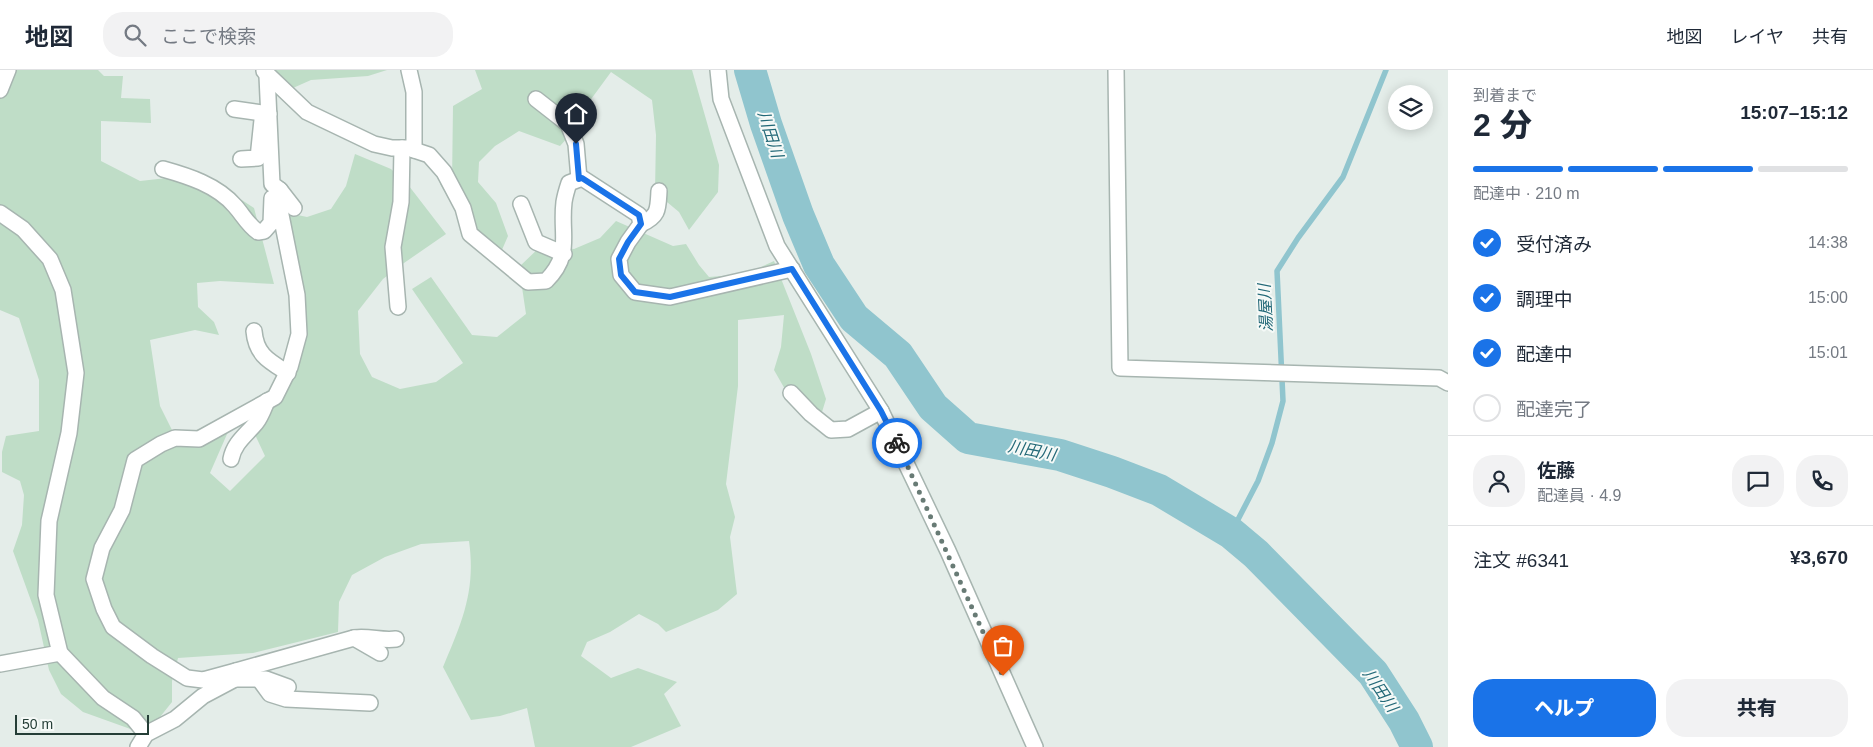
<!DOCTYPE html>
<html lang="ja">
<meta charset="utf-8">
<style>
body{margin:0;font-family:Arial,"Noto Sans JP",sans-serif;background:#f2f2f3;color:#1f2937;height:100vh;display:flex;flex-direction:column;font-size:19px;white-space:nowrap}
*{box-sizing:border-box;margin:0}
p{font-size:16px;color:#747a83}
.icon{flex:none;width:28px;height:28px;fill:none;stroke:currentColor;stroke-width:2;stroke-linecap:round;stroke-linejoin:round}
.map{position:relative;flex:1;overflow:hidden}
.details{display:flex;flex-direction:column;background:#fff;width:425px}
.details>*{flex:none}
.fabs{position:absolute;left:1388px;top:15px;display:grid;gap:10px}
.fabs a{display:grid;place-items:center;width:45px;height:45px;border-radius:50%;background:#fff;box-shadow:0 2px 12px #0003;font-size:25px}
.scale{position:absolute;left:15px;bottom:12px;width:134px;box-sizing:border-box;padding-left:5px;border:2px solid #253e37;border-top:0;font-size:14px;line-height:18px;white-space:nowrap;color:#253e37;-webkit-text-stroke:4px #f5f9f7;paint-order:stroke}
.pin{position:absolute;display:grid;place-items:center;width:42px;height:42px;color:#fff;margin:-51px -21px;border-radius:50% 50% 50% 0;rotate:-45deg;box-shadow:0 0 5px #0007}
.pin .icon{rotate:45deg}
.courier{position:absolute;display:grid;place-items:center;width:50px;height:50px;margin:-25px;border:4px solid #1a73e8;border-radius:50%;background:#fff;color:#222;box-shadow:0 1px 6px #0007}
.summary em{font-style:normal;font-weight:800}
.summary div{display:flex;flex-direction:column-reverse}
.summary{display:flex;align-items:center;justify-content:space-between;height:85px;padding:0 25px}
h1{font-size:32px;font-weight:800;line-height:38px}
.bar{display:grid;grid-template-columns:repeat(4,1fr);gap:8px 5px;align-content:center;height:60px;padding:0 25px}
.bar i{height:6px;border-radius:4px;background:#e0e1e3}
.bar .current{background:#1a73e8}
.bar p{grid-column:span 4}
.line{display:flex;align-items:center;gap:12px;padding:0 25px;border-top:1px solid #e0e1e3}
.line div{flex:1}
.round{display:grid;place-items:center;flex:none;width:52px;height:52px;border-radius:20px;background:#f2f2f3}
ol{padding:0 25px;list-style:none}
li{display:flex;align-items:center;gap:15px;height:55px}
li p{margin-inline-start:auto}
li .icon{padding:5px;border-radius:50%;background:#1a73e8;color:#fff;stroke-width:4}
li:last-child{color:#747a83}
li i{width:28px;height:28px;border:2px solid #e0e1e3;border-radius:50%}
.action{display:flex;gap:10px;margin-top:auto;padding:10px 25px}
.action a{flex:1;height:58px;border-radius:20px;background:#1a73e8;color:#fff;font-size:20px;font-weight:800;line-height:58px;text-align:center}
.action a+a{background:#f2f2f3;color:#1f2937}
header{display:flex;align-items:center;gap:30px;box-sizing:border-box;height:70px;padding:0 25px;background:#fff;border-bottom:1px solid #e0e1e3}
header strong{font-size:24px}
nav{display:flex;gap:28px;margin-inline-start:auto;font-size:18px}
.search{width:350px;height:45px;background:#f2f2f3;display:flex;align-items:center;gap:12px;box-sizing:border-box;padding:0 18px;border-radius:20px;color:#747a83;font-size:19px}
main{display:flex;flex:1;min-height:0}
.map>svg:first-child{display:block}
.green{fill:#bfddc7}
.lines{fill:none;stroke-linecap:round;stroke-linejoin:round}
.stream{stroke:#90c5ce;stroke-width:5.5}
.river{stroke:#90c5ce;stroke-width:32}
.minor-casing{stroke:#a7b5b0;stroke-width:18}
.minor{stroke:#fff;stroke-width:15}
.done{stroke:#687b75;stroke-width:5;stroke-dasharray:0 9}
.route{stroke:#1a73e8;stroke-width:6}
.labels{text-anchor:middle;stroke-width:4;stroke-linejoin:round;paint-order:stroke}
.water-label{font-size:16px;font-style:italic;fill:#226877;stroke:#f5f9f7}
</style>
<header>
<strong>地図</strong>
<div class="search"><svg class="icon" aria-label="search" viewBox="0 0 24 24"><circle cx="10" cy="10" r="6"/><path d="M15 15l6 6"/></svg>ここで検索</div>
<nav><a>地図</a><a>レイヤ</a><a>共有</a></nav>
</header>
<main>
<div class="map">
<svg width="1448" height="677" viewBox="0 0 1448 677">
<rect width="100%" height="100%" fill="#e4ede9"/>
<g class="green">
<path d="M 0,0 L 98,0 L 104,6 L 123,6 L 121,28 L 150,29 L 151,53 L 101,51 L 101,91 L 140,111 L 185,106 L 225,119 L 254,138 L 274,214 L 220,211 L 197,213 L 198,237 L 214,252 L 219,265 L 195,260 L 150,270 L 160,336 L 172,360 L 187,370 L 231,355 L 210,403 L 230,421 L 265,386 L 250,354 L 285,299 L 301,231 L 283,142 L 307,147 L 331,139 L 346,116 L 355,84 L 391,99 L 409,116 L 446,164 L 404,193 L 383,209 L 358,241 L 360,284 L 372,307 L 400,319 L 436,312 L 463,293 L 412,219 L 431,207 L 472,265 L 497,267 L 526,244 L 519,197 L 542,175 L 574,179 L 600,168 L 616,151 L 673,176 L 686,174 L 699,195 L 709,207 L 746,204 L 774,191 L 811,284 L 826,329 L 818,355 L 794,335 L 774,300 L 781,277 L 784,245 L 738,250 L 738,316 L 726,414 L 735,447 L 730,467 L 737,524 L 718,540 L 666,562 L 658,554 L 639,544 L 610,562 L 587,572 L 581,586 L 611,608 L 638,598 L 677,612 L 664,624 L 681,656 L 631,677 L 535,677 L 527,638 L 500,646 L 471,650 L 443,597 C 462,552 476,521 469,471 L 421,474 L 385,487 L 352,505 L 339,532 L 338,562 L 253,583 L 178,588 L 172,611 L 172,632 L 152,657 L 136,661 L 83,642 L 61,624 L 49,600 L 38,550 L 13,481 L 22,455 L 24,425 L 20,411 L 2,402 L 2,382 L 6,366 L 39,361 L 39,310 L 19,248 L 0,240 Z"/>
<path d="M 274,0 L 387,0 L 368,6 L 311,10 L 284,22 Z"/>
<path d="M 475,0 L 692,0 L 719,95 L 718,122 L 689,160 L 679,142 L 655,122 L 656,65 L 652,30 L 611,2 L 589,32 L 578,56 L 560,76 L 519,61 L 495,76 L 479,92 L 478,112 L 496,133 L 508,166 L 498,189 L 459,145 L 440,114 L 452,113 L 453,36 L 482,19 Z"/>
</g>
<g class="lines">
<path class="stream" d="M 1231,463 L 1258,411 L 1272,373 L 1283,331 L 1277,201 L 1298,168 L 1343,107 L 1386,0"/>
<path class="river" d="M 750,0 L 766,54 L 798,145 L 819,195 L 854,248 L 898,285 L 933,337 L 968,368 L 1060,385 L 1112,402 L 1159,420 L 1231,463 L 1256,484 L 1373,603 L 1404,651 L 1417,677"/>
<g class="minor-casing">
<g id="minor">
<path d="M 409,0 L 414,22 L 414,80"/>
<path d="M 718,0 L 721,29 L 777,176 L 881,341 L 948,481 L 1035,677"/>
<path d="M 1116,0 L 1120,298 L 1439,308 L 1448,313"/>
<path d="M 264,1 L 307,42 L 374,74 L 392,78 L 408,78 L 429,85 L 444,102 L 463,138 L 470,164 L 528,212 L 546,211 C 573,184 560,165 564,132 C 565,126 567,119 569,113 L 582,108 L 639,145 L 641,154 L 628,172 L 619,189 L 621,205 L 635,222 L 670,227 L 792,199"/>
<path d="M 0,20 L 8,0"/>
<path d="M 536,29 L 568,54 L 576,74 L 579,109"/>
<path d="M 234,39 L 269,44"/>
<path d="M 241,89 L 258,88 L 262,50"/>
<path d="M 163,99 C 188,106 217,115 235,136 C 243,145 248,155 258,162 L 264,161 L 271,153 L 272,128"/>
<path d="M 280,120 L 294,138"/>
<path d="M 521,134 L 536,172 L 564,184"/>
<path d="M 0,143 L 23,159 L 50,189 L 63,220 L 76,303 L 69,363 L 49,451 L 46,525 L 60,583 L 103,628 L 133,648 L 146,664"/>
<path d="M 641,154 C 659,146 658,139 659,121"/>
<path d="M 398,237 L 393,177 L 401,132 L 402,78"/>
<path d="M 254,261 C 256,285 269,291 288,303"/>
<path d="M 791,323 L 811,344 L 831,360 L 848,359 L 881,341"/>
<path d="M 231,389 C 234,373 246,365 256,353 C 261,347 264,338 267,331"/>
<path d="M 354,568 C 370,566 381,571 396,569"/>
<path d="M 0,594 L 60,583"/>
<path d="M 236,601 L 354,568 L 380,583"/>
<path d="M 235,609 L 266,609 L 288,617"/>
<path d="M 259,609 L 270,624 L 286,629 L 370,633"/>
<path d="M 138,677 L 146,664 L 175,649 L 203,626 L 235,609 L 236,601 L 203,610 L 187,608 L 152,586 L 113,557 L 104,539 L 94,509 L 102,478 L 122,440 L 135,390 L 161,374 L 175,368 L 199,369 L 275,327 L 290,297 L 299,264 L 297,225 L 281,145 L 280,120 L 272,114 L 267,6"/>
</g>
</g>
<use href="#minor" class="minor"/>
</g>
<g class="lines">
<path class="done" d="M 897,373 L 1003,606"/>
<path class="route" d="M 576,74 L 579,109 L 582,108 L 639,145 L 641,154 L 628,172 L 619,189 L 621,205 L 635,222 L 670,227 L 792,199 L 881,341 L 897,373"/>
</g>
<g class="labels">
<g class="water-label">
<text transform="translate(771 64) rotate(72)" y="6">川田川</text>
<text transform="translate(1265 238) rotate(-93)" y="6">湯屋川</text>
<text transform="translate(1032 380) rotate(11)" y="6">川田川</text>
<text transform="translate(1381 620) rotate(56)" y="6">川田川</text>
</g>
</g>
</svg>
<div class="fabs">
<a><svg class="icon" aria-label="layers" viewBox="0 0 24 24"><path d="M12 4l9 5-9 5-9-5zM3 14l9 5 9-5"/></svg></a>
</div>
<div class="scale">50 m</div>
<div class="pin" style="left:1003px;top:606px;background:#ea580c"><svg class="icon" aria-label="bag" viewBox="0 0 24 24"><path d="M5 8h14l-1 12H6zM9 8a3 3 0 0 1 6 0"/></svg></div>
<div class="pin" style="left:576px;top:74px;background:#1f2937"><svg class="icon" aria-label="home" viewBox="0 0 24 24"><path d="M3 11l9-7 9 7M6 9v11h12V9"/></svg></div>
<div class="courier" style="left:897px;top:373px"><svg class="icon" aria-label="bike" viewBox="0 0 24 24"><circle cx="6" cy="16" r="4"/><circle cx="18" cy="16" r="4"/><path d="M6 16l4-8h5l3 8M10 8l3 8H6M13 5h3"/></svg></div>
</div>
<section class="details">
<div class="summary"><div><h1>2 分</h1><p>到着まで</p></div><em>15:07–15:12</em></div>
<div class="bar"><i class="current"></i><i class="current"></i><i class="current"></i><i></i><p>配達中 · 210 m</p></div>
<ol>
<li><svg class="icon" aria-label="check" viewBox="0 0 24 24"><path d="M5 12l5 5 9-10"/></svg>受付済み<p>14:38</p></li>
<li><svg class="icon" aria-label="check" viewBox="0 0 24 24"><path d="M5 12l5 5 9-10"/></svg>調理中<p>15:00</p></li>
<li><svg class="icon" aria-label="check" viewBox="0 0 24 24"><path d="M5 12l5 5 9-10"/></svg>配達中<p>15:01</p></li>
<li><i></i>配達完了</li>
</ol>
<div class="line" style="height:90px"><a class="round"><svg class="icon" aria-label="person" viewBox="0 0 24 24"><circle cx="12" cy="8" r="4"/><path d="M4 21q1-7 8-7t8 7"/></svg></a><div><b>佐藤</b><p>配達員 · 4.9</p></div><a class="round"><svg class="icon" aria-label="chat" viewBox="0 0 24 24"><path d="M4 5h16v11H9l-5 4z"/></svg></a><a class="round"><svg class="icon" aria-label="phone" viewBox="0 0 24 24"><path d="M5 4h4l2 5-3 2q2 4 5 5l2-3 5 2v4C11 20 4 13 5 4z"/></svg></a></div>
<div class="line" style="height:65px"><div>注文 #6341</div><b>¥3,670</b></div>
<div class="action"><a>ヘルプ</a><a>共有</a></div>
</section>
</main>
